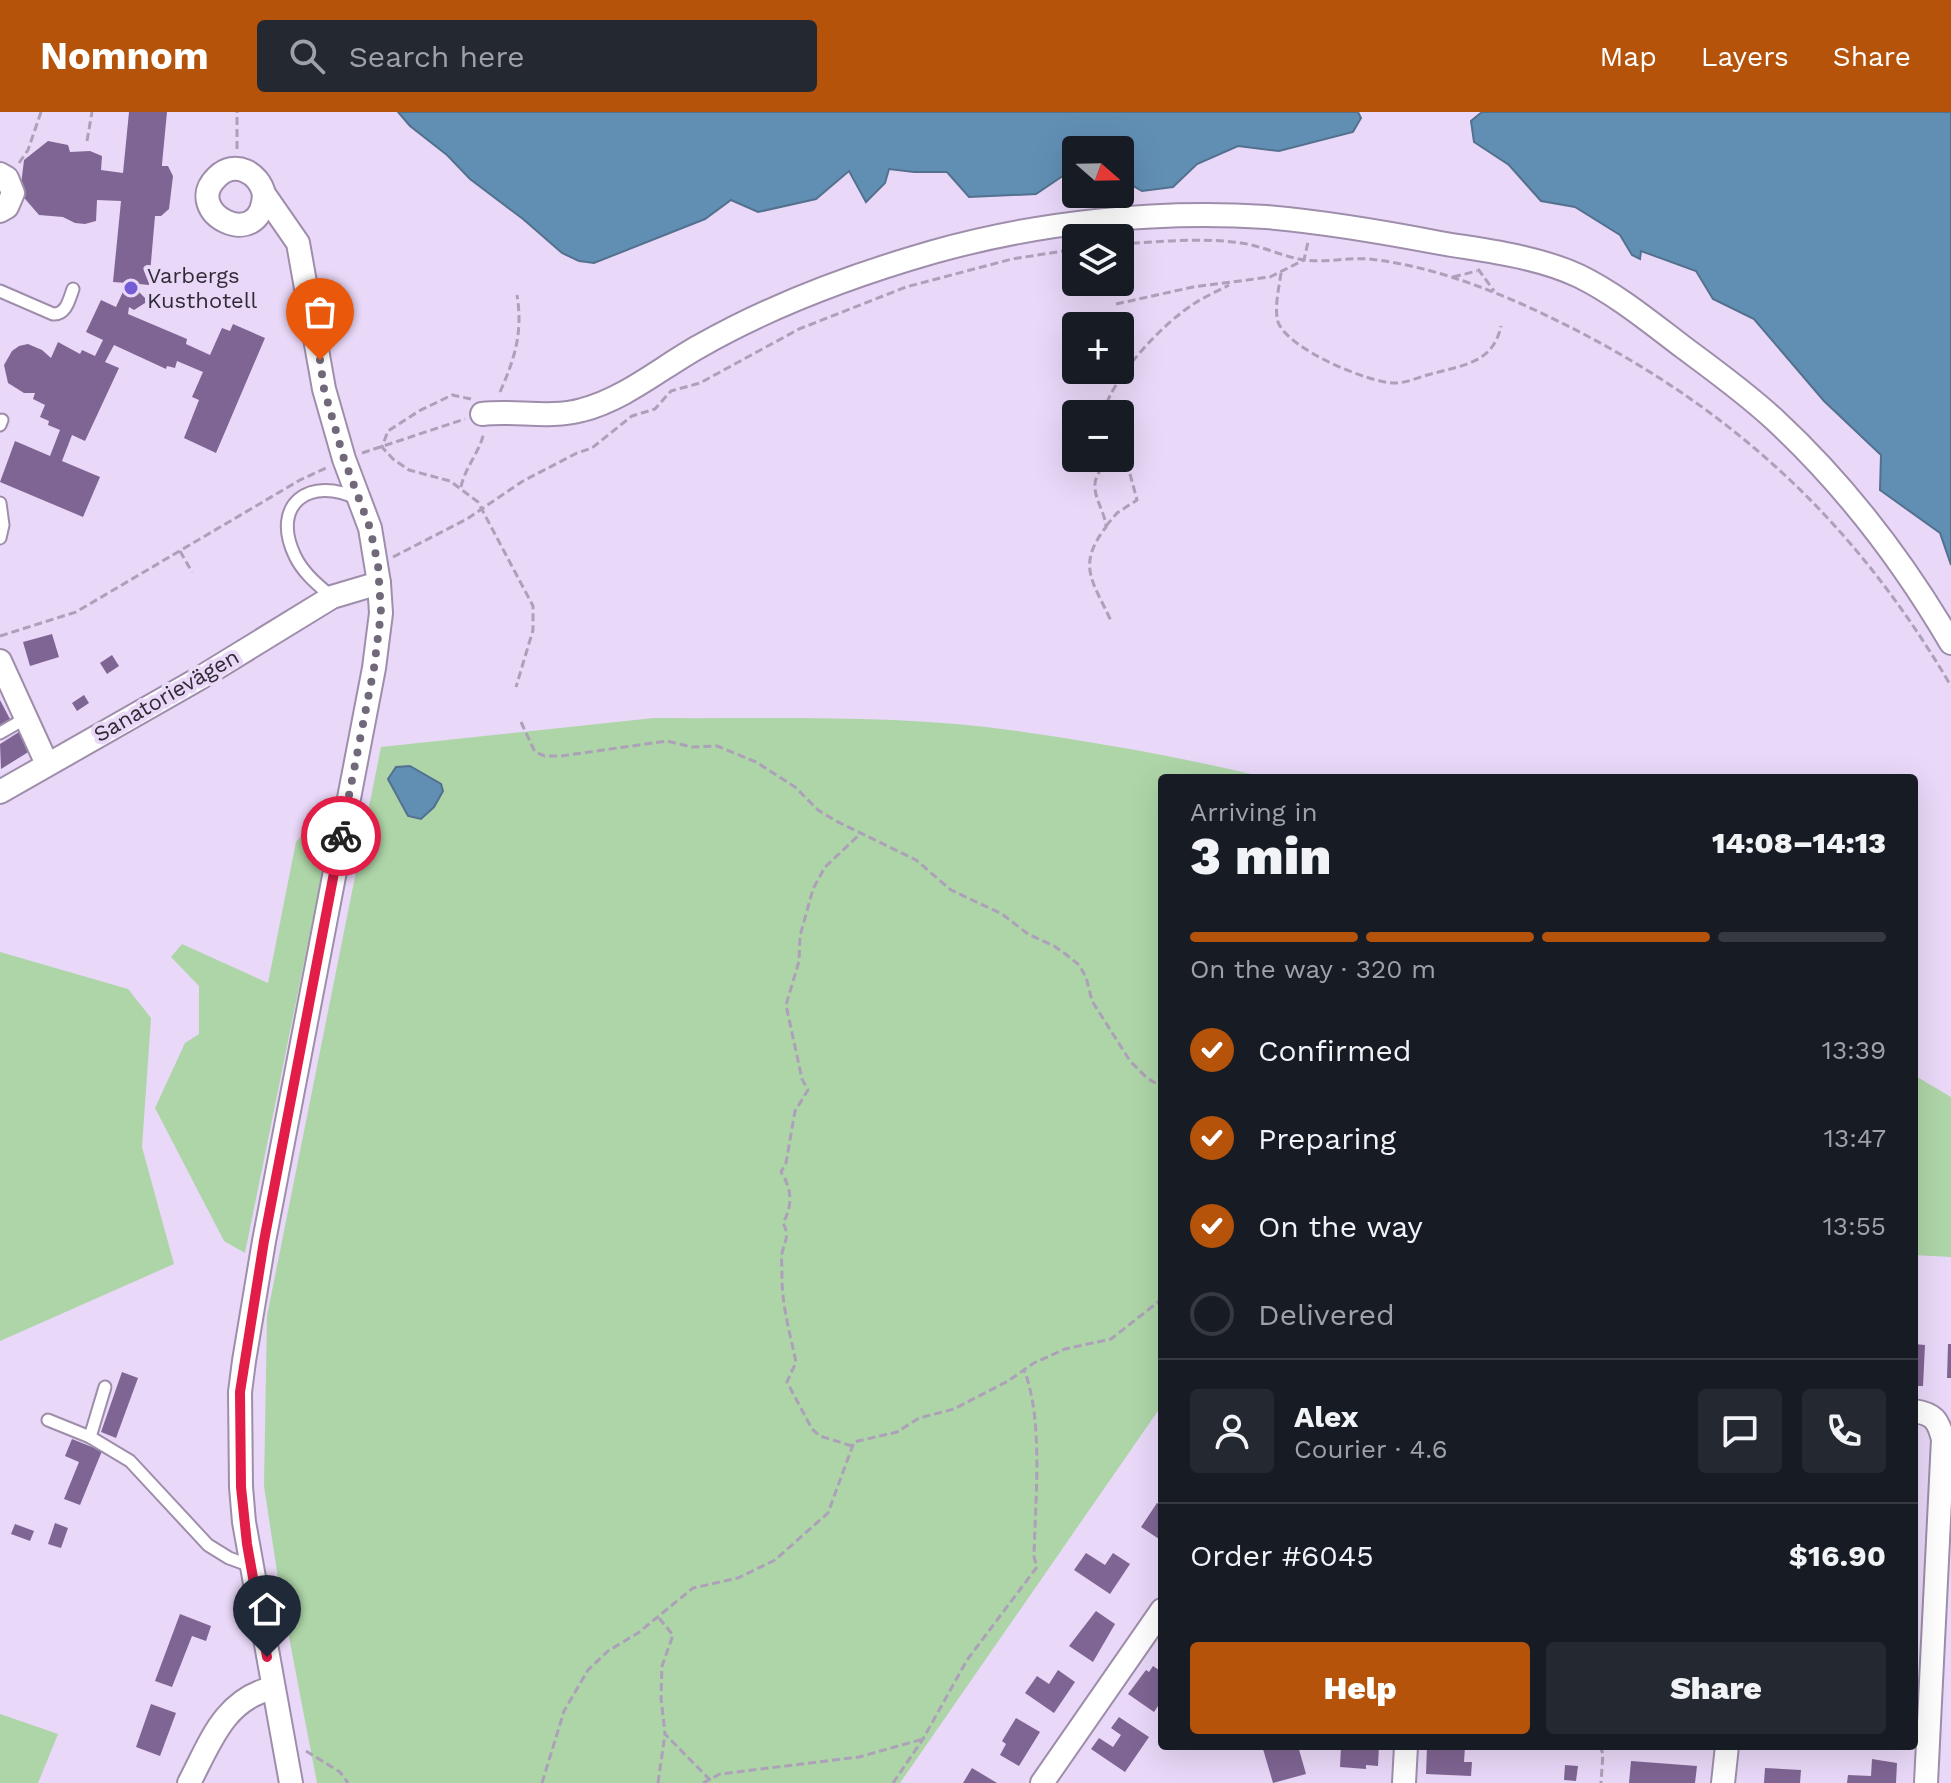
<!DOCTYPE html>
<meta charset="utf-8">
<style>
body{margin:0;font-family:"Work Sans",sans-serif;background:#242831;color:#f1f3f6;height:100vh;display:flex;flex-direction:column;font-size:30px;white-space:nowrap}
*{box-sizing:border-box;margin:0}
p{font-size:26px;color:#9ea1a6}
.icon{flex:none;width:44px;height:44px;fill:none;stroke:currentColor;stroke-width:2;stroke-linecap:round;stroke-linejoin:round}
.map{position:relative;flex:1;overflow:hidden}
.details{position:absolute;left:1158px;top:662px;width:760px;height:976px;display:flex;flex-direction:column;background:#171b24;border-radius:8px;box-shadow:0 8px 32px #0002}
.details>*{flex:none}
.needle{width:52px;rotate:110deg}
.buttons{position:absolute;left:1062px;top:24px;display:grid;gap:16px}
.buttons a{display:grid;place-items:center;width:72px;height:72px;border-radius:8px;background:#171b24;box-shadow:0 8px 32px #0002;font-size:40px}
.pin{position:absolute;display:grid;place-items:center;width:68px;height:68px;color:#fff;margin:-82px -34px;border-radius:50% 50% 50% 0;rotate:-45deg;box-shadow:0 0 8px #0007}
.pin .icon{rotate:45deg}
.courier{position:absolute;display:grid;place-items:center;width:80px;height:80px;margin:-40px;border:6px solid #e11d48;border-radius:50%;background:#fff;color:#222;box-shadow:0 2px 10px #0007}
.overview em{font-style:normal;font-weight:800}
.overview div{display:flex;flex-direction:column-reverse}
.overview{display:flex;align-items:center;justify-content:space-between;height:136px;padding:0 32px}
h1{font-size:52px;font-weight:800;line-height:60px}
.bar{display:grid;grid-template-columns:repeat(4,1fr);gap:12px 8px;align-content:center;height:96px;padding:0 32px}
.bar i{height:10px;border-radius:6px;background:#363941}
.bar .selected{background:#b45309}
.bar p{grid-column:span 4}
.line{display:flex;align-items:center;gap:20px;padding:0 32px;border-top:2px solid #363941}
.line div{flex:1}
.round{display:grid;place-items:center;flex:none;width:84px;height:84px;border-radius:8px;background:#242831}
ol{padding:0 32px;list-style:none}
li{display:flex;align-items:center;gap:24px;height:88px}
li p{margin-inline-start:auto}
li .icon{padding:8px;border-radius:50%;background:#b45309;color:#fff;stroke-width:4}
li:last-child{color:#9ea1a6}
li i{width:44px;height:44px;border:4px solid #363941;border-radius:50%}
.action{display:flex;gap:16px;margin-top:auto;padding:16px 32px}
.action a{flex:1;height:92px;border-radius:8px;background:#b45309;color:#fff;font-size:32px;font-weight:800;line-height:92px;text-align:center}
.action a+a{background:#242831;color:#f1f3f6}
header{display:flex;align-items:center;gap:48px;box-sizing:border-box;height:112px;padding:0 40px;background:#b45309;color:#fff}
header strong{font-size:38px}
nav{display:flex;gap:44px;margin-inline-start:auto;font-size:28px}
.search{width:560px;height:72px;background:#242831;display:flex;align-items:center;gap:20px;box-sizing:border-box;padding:0 28px;border-radius:8px;color:#9ea1a6;font-size:30px}
.map>svg:first-child{display:block}
.green{fill:#aed5a8}
.water{fill:#618fb4;stroke:#53718e;stroke-width:2}
.building{fill:#7f6593}
.lines{fill:none;stroke-linecap:round;stroke-linejoin:round}
.lane-casing{stroke:#9e8eab;stroke-width:15}
.street-casing{stroke:#9e8eab;stroke-width:26}
.path{stroke:#ada0b9;stroke-width:3;stroke-dasharray:8 4;stroke-linecap:butt}
.lane{stroke:#fff;stroke-width:11}
.street{stroke:#fff;stroke-width:22}
.done{stroke:#71687a;stroke-width:8;stroke-dasharray:0 14.4}
.route{stroke:#e11d48;stroke-width:10}
.poi-dot{fill:#755cd7;stroke:#e9d8f8;stroke-width:3}
.labels{text-anchor:middle;stroke-width:8;stroke-linejoin:round;paint-order:stroke}
.poi-label{font-size:22px;fill:#312b36;stroke:#e9d8f8;text-anchor:start}
.street-label{font-size:22px;fill:#312b36;stroke:#e9d8f8}
</style>
<header>
<strong>Nomnom</strong>
<div class="search"><svg class="icon" aria-label="search" viewBox="0 0 24 24"><circle cx="10" cy="10" r="6"/><path d="M15 15l6 6"/></svg>Search here</div>
<nav><a>Map</a><a>Layers</a><a>Share</a></nav>
</header>
<div class="map">
<svg width="1951" height="1671" viewBox="0 0 1951 1671">
<rect width="100%" height="100%" fill="#e9d8f8"/>
<g class="green">
<path d="M 654,606 C 774,607 898,602 1017,619 C 1101,631 1186,646 1268,666 L 1162,666 L 1162,1293 L 900,1671 L 317,1671 L 279,1473 L 264,1374 L 267,1204 L 381,635 Z"/>
<path d="M 319,702 L 334,703 L 245,1141 L 224,1129 L 155,996 L 185,931 L 199,922 L 199,874 L 171,845 L 182,832 L 268,871 L 296,730 Z"/>
<path d="M 0,840 L 128,877 L 151,906 L 142,1035 L 174,1152 L 0,1229 Z"/>
<path d="M 1914,963 L 1951,985 L 1951,1145 L 1914,1143 Z"/>
<path d="M 0,1602 L 58,1622 L 38,1671 L 0,1671 Z"/>
</g>
<g class="water">
<path d="M 398,0 L 1358,0 L 1361,6 L 1353,20 L 1279,39 L 1238,34 L 1197,52 L 1173,75 L 1142,79 L 1128,71 L 1123,48 L 1120,47 L 1120,38 L 1076,38 L 1076,55 L 1036,82 L 969,85 L 947,60 L 914,60 L 889,57 L 885,71 L 866,90 L 849,59 L 816,87 L 758,100 L 731,88 L 705,107 L 594,151 L 579,149 L 562,141 L 523,107 L 470,67 L 447,43 L 410,14 Z"/>
<path d="M 1482,0 L 1951,0 L 1951,453 L 1940,421 L 1880,378 L 1881,343 L 1824,289 L 1754,207 L 1713,187 L 1696,159 L 1641,139 L 1640,147 L 1632,143 L 1620,123 L 1575,95 L 1541,89 L 1509,53 L 1474,30 L 1471,9 Z"/>
<path d="M 410,654 L 441,672 L 443,679 L 434,695 L 421,707 L 408,704 L 388,667 L 396,655 Z"/>
</g>
<g class="building">
<path d="M 129,0 L 167,0 L 162,52 L 162,54 L 168,54 L 173,64 L 169,97 L 161,104 L 155,104 L 149,173 L 139,172 L 137,178 L 145,186 L 145,191 L 134,198 L 129,195 L 128,202 L 187,227 L 186,232 L 210,243 L 222,216 L 230,219 L 233,212 L 265,226 L 216,341 L 184,326 L 199,288 L 192,285 L 203,260 L 177,249 L 175,256 L 167,254 L 166,257 L 114,233 L 105,250 L 119,256 L 85,329 L 72,323 L 62,349 L 100,365 L 83,405 L 0,370 L 15,329 L 50,344 L 60,318 L 48,313 L 49,309 L 40,305 L 45,293 L 33,287 L 35,281 L 24,281 L 8,271 L 4,253 L 12,239 L 19,234 L 28,232 L 42,238 L 51,246 L 58,230 L 80,242 L 82,238 L 95,244 L 103,228 L 86,220 L 101,188 L 116,195 L 127,171 L 113,170 L 121,89 L 97,88 L 96,109 L 85,112 L 75,111 L 63,105 L 39,103 L 20,81 L 24,48 L 48,29 L 68,33 L 70,40 L 90,39 L 102,44 L 101,58 L 123,61 Z"/>
<path d="M 52,522 L 59,545 L 30,554 L 23,530 Z"/>
<path d="M 112,543 L 119,554 L 107,562 L 100,551 Z"/>
<path d="M 84,583 L 89,591 L 77,599 L 72,591 Z"/>
<path d="M 0,588 L 10,607 L 0,613 Z"/>
<path d="M 19,620 L 30,639 L 1,657 L 0,632 Z"/>
<path d="M 1914,1232 L 1925,1233 L 1923,1274 L 1914,1274 Z"/>
<path d="M 1948,1232 L 1951,1232 L 1951,1266 L 1947,1266 Z"/>
<path d="M 122,1260 L 138,1266 L 116,1326 L 101,1320 Z"/>
<path d="M 72,1327 L 102,1339 L 80,1393 L 64,1387 L 79,1350 L 65,1344 Z"/>
<path d="M 1157,1391 L 1162,1394 L 1162,1429 L 1141,1415 Z"/>
<path d="M 55,1411 L 68,1416 L 61,1436 L 48,1432 Z"/>
<path d="M 15,1412 L 34,1419 L 30,1429 L 11,1422 Z"/>
<path d="M 1086,1441 L 1105,1453 L 1113,1441 L 1130,1452 L 1110,1482 L 1074,1458 Z"/>
<path d="M 1096,1499 L 1115,1512 L 1093,1550 L 1069,1534 Z"/>
<path d="M 180,1502 L 211,1514 L 206,1529 L 192,1524 L 172,1575 L 155,1569 Z"/>
<path d="M 1153,1554 L 1162,1560 L 1162,1588 L 1154,1600 L 1128,1582 L 1146,1558 L 1149,1560 Z"/>
<path d="M 1058,1558 L 1075,1570 L 1054,1601 L 1025,1581 L 1037,1564 L 1049,1572 Z"/>
<path d="M 151,1592 L 176,1601 L 160,1644 L 136,1635 Z"/>
<path d="M 1119,1605 L 1149,1625 L 1125,1660 L 1091,1637 L 1099,1626 L 1113,1635 L 1121,1623 L 1111,1616 Z"/>
<path d="M 1016,1606 L 1040,1620 L 1019,1654 L 1000,1643 L 1006,1632 L 1002,1629 Z"/>
<path d="M 1273,1634 L 1298,1634 L 1306,1662 L 1273,1671 L 1263,1637 Z"/>
<path d="M 1341,1634 L 1379,1634 L 1378,1654 L 1366,1653 L 1366,1657 L 1340,1655 Z"/>
<path d="M 1427,1634 L 1465,1634 L 1464,1650 L 1472,1650 L 1471,1664 L 1426,1662 Z"/>
<path d="M 1872,1647 L 1897,1651 L 1896,1671 L 1847,1671 L 1848,1663 L 1871,1664 Z"/>
<path d="M 1631,1649 L 1697,1654 L 1695,1671 L 1629,1671 Z"/>
<path d="M 1565,1653 L 1578,1654 L 1576,1669 L 1564,1668 Z"/>
<path d="M 972,1656 L 997,1671 L 963,1671 Z"/>
<path d="M 1765,1656 L 1801,1658 L 1800,1671 L 1764,1671 Z"/>
</g>
<g class="lines">
<g class="lane-casing">
<g id="lane">
<path d="M 0,179 L 53,202 C 66,203 69,188 73,177"/>
<path d="M 0,313 L 2,308"/>
<path d="M 0,391 L 3,413 L 0,426"/>
<path d="M 332,485 C 318,473 303,461 295,444 C 270,392 310,363 358,387"/>
<path d="M 0,621 L 26,606"/>
<path d="M 48,1308 L 90,1325 L 130,1349 L 208,1433 L 229,1446 L 251,1454"/>
<path d="M 90,1325 L 105,1275"/>
</g>
</g>
<g class="street-casing">
<g id="street">
<path d="M 0,62 L 7,66 L 13,81 L 7,95 L 0,99"/>
<path d="M 264,82 C 262,143 180,100 217,65 C 235,47 259,61 264,82 L 298,131 L 324,277 L 344,347 L 370,416 L 379,471"/>
<path d="M 482,302 C 515,298 550,307 582,298 C 625,287 662,255 700,234 C 772,193 853,163 933,140 C 1039,110 1156,98 1266,105 C 1324,110 1383,120 1440,131 C 1487,139 1536,144 1579,164 C 1616,182 1650,210 1683,235 C 1714,258 1746,281 1775,308 C 1845,373 1903,449 1951,531"/>
<path d="M 0,549 L 47,652"/>
<path d="M 0,680 L 200,566 L 332,485 L 379,471 L 381,501 L 374,556 L 264,1129 L 244,1249 L 240,1280 L 241,1375 L 244,1410 L 291,1671"/>
<path d="M 1914,1299 C 1934,1302 1938,1308 1943,1327 L 1926,1671"/>
<path d="M 189,1671 C 210,1631 224,1587 273,1576"/>
<path d="M 1042,1671 L 1162,1498"/>
<path d="M 1404,1671 L 1406,1634"/>
<path d="M 1723,1671 L 1727,1634"/>
</g>
</g>
<g class="path">
<path d="M 87,29 L 92,0"/>
<path d="M 237,37 L 237,0"/>
<path d="M 19,51 L 28,38 L 41,0"/>
<path d="M 1120,132 C 1160,130 1201,125 1241,131 C 1263,134 1283,145 1305,148 C 1329,151 1353,144 1377,148 C 1445,157 1510,185 1570,215 C 1737,300 1856,412 1951,574"/>
<path d="M 1478,157 L 1494,179"/>
<path d="M 1281,161 C 1279,176 1274,196 1278,210 C 1288,237 1368,271 1395,271 C 1407,271 1419,265 1431,262 C 1462,253 1493,252 1501,214"/>
<path d="M 1453,165 L 1477,159"/>
<path d="M 1116,192 L 1193,175 L 1270,165 L 1304,148 L 1308,130"/>
<path d="M 500,280 C 515,246 523,220 517,183"/>
<path d="M 471,287 L 452,283 L 419,299 L 388,319 L 382,335 L 393,347 L 409,358 L 450,369 L 478,390 L 533,494 L 533,518 L 516,575"/>
<path d="M 1103,302 C 1112,265 1163,211 1195,191 C 1206,184 1218,179 1229,173"/>
<path d="M 362,341 L 465,307"/>
<path d="M 1110,346 C 1107,352 1101,356 1098,362 C 1088,380 1105,397 1106,415 C 1076,454 1093,469 1111,509"/>
<path d="M 461,375 C 465,355 480,340 484,320"/>
<path d="M 1106,414 L 1117,401 L 1137,388 L 1126,347 L 1120,340"/>
<path d="M 180,439 L 192,460"/>
<path d="M 393,445 L 467,407 L 523,369 L 577,341 L 592,336 L 632,304 L 655,297 L 671,279 L 700,271 L 799,217 L 906,175 L 1012,147 L 1076,137"/>
<path d="M 0,524 L 76,500 L 300,368 L 326,356"/>
<path d="M 521,610 L 535,640 L 545,644 L 561,644 L 667,629 L 692,635 L 717,634 L 756,650 L 795,675 L 818,698 L 836,709 L 916,748 L 951,778 L 1002,802 L 1028,822 L 1054,834 L 1068,844 L 1079,853 L 1086,865 L 1092,889 L 1130,949 L 1147,966 L 1162,975"/>
<path d="M 852,1334 L 820,1324 L 812,1317 L 787,1270 L 796,1250 C 790,1221 781,1191 782,1160 C 782,1154 781,1147 782,1141 C 785,1129 790,1123 783,1111 C 793,1093 792,1077 781,1060 L 786,1051 L 795,999 L 808,978 L 802,967 L 786,893 L 799,849 L 800,824 L 813,777 L 825,755 L 860,722"/>
<path d="M 659,1506 L 673,1523 L 662,1554 L 661,1586 L 665,1622 L 713,1671"/>
<path d="M 1599,1634 L 1603,1641 L 1601,1671"/>
<path d="M 306,1639 L 340,1660 L 348,1671"/>
<path d="M 542,1671 L 564,1599 L 588,1558 L 608,1539 L 638,1521 L 693,1476 L 738,1466 L 775,1448 L 828,1401 L 854,1330 L 897,1320 L 919,1306 L 954,1297 L 1008,1269 L 1034,1251 L 1065,1237 L 1111,1227 L 1162,1187"/>
<path d="M 658,1671 L 665,1622"/>
<path d="M 703,1671 L 720,1662 L 859,1645 L 923,1627"/>
<path d="M 893,1671 L 923,1627 L 967,1548 L 1037,1455 L 1034,1445 C 1035,1390 1044,1308 1024,1258"/>
</g>
<use href="#lane" class="lane"/>
<use href="#street" class="street"/>
</g>
<g class="lines">
<path class="done" d="M 320,248 L 324,277 L 344,347 L 370,416 L 378,453 L 381,501 L 374,556 L 341,724"/>
<path class="route" d="M 267,1545 L 247,1432 L 241,1375 L 240,1280 L 264,1129 L 341,724"/>
</g>
<circle class="poi-dot" cx="131" cy="176" r="8"/>
<g class="labels">
<g class="poi-label">
<text x="147" y="171">Varbergs<tspan x="147" dy="25">Kusthotell</tspan></text>
</g>
<g class="street-label">
<text transform="translate(166 583) rotate(-30)" y="8">Sanatorievägen</text>
</g>
</g>
</svg>
<div class="buttons">
<a><svg class="needle" viewBox="-14 -14 28 28"><path d="M0-13l5 13h-10z" fill="#e53935"/><path d="M0 13l5-13h-10z" fill="#9ea1a6"/></svg></a>
<a><svg class="icon" aria-label="layers" viewBox="0 0 24 24"><path d="M12 4l9 5-9 5-9-5zM3 14l9 5 9-5"/></svg></a>
<a>+</a>
<a>−</a>
</div>
<div class="pin" style="left:320px;top:248px;background:#ea580c"><svg class="icon" aria-label="bag" viewBox="0 0 24 24"><path d="M5 8h14l-1 12H6zM9 8a3 3 0 0 1 6 0"/></svg></div>
<div class="pin" style="left:267px;top:1545px;background:#1f2937"><svg class="icon" aria-label="home" viewBox="0 0 24 24"><path d="M3 11l9-7 9 7M6 9v11h12V9"/></svg></div>
<div class="courier" style="left:341px;top:724px"><svg class="icon" aria-label="bike" viewBox="0 0 24 24"><circle cx="6" cy="16" r="4"/><circle cx="18" cy="16" r="4"/><path d="M6 16l4-8h5l3 8M10 8l3 8H6M13 5h3"/></svg></div>
<section class="details">
<div class="overview"><div><h1>3 min</h1><p>Arriving in</p></div><em>14:08–14:13</em></div>
<div class="bar"><i class="selected"></i><i class="selected"></i><i class="selected"></i><i></i><p>On the way · 320 m</p></div>
<ol>
<li><svg class="icon" aria-label="check" viewBox="0 0 24 24"><path d="M5 12l5 5 9-10"/></svg>Confirmed<p>13:39</p></li>
<li><svg class="icon" aria-label="check" viewBox="0 0 24 24"><path d="M5 12l5 5 9-10"/></svg>Preparing<p>13:47</p></li>
<li><svg class="icon" aria-label="check" viewBox="0 0 24 24"><path d="M5 12l5 5 9-10"/></svg>On the way<p>13:55</p></li>
<li><i></i>Delivered</li>
</ol>
<div class="line" style="height:144px"><a class="round"><svg class="icon" aria-label="person" viewBox="0 0 24 24"><circle cx="12" cy="8" r="4"/><path d="M4 21q1-7 8-7t8 7"/></svg></a><div><b>Alex</b><p>Courier · 4.6</p></div><a class="round"><svg class="icon" aria-label="chat" viewBox="0 0 24 24"><path d="M4 5h16v11H9l-5 4z"/></svg></a><a class="round"><svg class="icon" aria-label="phone" viewBox="0 0 24 24"><path d="M5 4h4l2 5-3 2q2 4 5 5l2-3 5 2v4C11 20 4 13 5 4z"/></svg></a></div>
<div class="line" style="height:104px"><div>Order #6045</div><b>$16.90</b></div>
<div class="action"><a>Help</a><a>Share</a></div>
</section>
</div>
